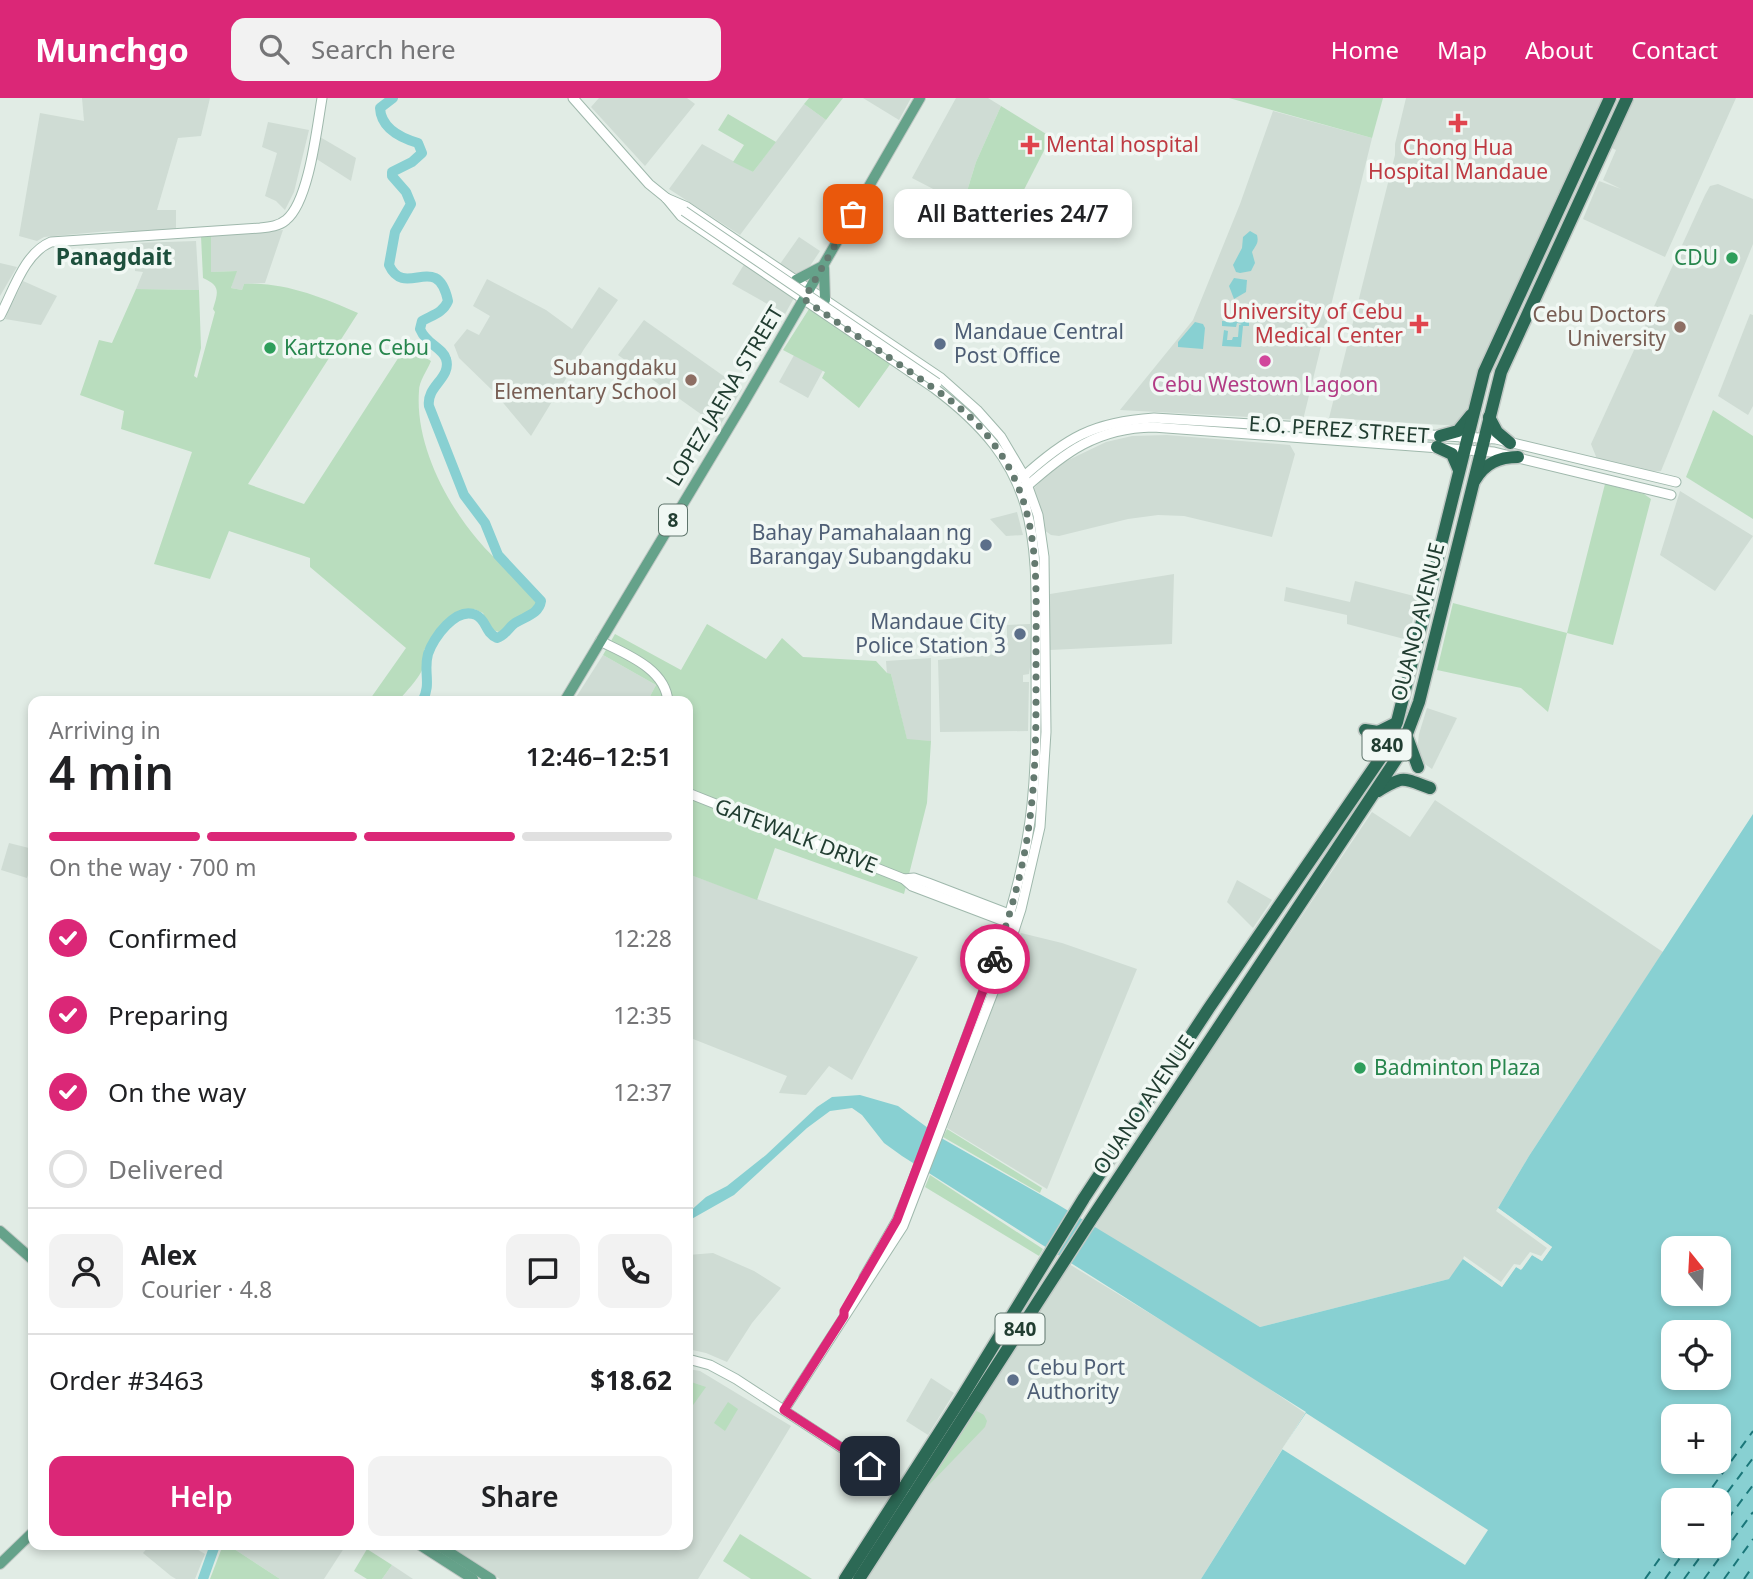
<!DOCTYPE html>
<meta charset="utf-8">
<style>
body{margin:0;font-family:"Noto Sans",sans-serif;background:#f2f2f2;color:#202124;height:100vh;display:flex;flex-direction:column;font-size:26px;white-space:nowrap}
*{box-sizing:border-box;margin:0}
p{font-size:23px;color:#757577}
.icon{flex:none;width:38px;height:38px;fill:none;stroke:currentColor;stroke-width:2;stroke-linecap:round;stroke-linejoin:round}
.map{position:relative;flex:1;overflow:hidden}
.details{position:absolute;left:28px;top:598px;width:665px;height:854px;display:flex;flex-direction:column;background:#fff;border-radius:14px;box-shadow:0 4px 10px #0003}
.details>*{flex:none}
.needle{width:46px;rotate:342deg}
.buttons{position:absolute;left:1661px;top:1138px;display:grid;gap:14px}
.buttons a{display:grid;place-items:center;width:70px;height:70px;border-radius:14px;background:#fff;box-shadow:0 4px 10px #0003;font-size:35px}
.pin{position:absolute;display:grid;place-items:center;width:60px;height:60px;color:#fff;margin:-30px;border-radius:14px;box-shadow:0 4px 10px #0006}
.courier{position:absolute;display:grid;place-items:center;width:70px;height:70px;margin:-35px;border:5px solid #db2777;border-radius:50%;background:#fff;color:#222;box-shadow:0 2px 9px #0007}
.bubble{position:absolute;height:49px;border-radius:14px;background:#fff;box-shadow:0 4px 10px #0003;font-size:23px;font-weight:600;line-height:49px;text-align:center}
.summary em{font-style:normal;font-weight:600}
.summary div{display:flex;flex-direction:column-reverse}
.summary{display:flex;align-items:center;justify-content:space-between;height:119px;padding:0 21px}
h1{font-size:46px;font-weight:600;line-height:52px}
.bar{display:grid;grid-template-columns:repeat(4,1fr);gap:10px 7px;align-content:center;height:84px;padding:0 21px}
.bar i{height:9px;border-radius:5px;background:#e0e0e0}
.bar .current{background:#db2777}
.bar p{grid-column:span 4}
.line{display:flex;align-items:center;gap:18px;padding:0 21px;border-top:2px solid #e0e0e0}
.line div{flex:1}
.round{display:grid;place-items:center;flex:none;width:74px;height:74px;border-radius:14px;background:#f2f2f2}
ol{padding:0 21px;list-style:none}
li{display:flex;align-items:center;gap:21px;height:77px}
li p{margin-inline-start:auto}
li .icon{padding:7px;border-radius:50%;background:#db2777;color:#fff;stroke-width:4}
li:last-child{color:#757577}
li i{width:38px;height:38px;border:4px solid #e0e0e0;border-radius:50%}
.primary-button{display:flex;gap:14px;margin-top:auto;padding:14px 21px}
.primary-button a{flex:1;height:80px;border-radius:14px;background:#db2777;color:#fff;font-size:28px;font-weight:600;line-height:80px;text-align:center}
.primary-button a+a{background:#f2f2f2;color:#202124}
header{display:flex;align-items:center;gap:42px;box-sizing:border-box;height:98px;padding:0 35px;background:#db2777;color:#fff}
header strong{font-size:33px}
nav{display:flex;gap:38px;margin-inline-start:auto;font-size:24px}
.search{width:490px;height:63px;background:#f2f2f2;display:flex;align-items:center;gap:18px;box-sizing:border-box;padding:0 24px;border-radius:14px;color:#757577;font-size:26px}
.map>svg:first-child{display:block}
.built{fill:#cfdcd4}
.green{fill:#b9ddbe}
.water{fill:#88d0d2;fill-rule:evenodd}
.pier{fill:#e1ece5}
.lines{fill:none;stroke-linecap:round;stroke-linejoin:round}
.river{stroke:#88d0d2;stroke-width:10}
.ferry{stroke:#1a7679;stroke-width:2;stroke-dasharray:9 7;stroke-linecap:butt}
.secondary-casing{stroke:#9fb8ac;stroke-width:11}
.primary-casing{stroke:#c1c9c5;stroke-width:12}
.highway-casing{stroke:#c1c9c5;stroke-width:15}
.secondary{stroke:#fff;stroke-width:9}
.primary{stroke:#65a28a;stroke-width:10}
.highway{stroke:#2c6955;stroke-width:12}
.secondary-bridge-casing{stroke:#9fb8ac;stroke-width:11;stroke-linecap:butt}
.secondary-bridge{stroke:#fff;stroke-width:9}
.done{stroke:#647a70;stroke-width:7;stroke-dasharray:0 12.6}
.route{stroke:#db2777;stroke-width:9}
.health-dot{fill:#e0444e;stroke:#f1f8f4;stroke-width:2.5}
.leisure-dot{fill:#2e9e5b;stroke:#f1f8f4;stroke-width:2.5}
.education-dot{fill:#8d6e63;stroke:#f1f8f4;stroke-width:2.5}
.service-dot{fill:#5c6f8a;stroke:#f1f8f4;stroke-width:2.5}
.hotel-dot{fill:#d1479c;stroke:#f1f8f4;stroke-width:2.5}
.labels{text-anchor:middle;stroke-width:7;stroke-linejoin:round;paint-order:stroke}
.shield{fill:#f1f8f4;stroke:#5f756c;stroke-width:2}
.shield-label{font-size:19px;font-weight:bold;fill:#213d31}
.health-label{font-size:21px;fill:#be3a42;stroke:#f1f8f4;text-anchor:start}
.leisure-label{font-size:21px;fill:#27864d;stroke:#f1f8f4;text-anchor:start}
.education-label{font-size:21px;fill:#785e54;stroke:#f1f8f4;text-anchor:end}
.service-label{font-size:21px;fill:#4e5e75;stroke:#f1f8f4;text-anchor:start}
.hotel-label{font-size:21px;fill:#b23c85;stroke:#f1f8f4}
.street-label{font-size:21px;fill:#213d31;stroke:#f1f8f4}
.neighbourhood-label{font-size:23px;font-weight:bold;fill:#1d4f3c;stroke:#f1f8f4}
</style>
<header>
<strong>Munchgo</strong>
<div class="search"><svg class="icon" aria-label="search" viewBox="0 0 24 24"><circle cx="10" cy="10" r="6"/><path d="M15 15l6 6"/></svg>Search here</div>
<nav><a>Home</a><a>Map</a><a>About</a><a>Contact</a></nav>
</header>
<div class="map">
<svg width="1753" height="1481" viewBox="0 0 1753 1481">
<rect width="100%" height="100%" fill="#e1ece5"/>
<g class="built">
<path d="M 82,0 L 210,0 L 201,38 L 178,40 L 157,112 L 176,112 L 176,133 L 109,133 L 44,139 L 37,143 L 19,138 L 40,15 L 84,23 Z"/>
<path d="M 599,0 L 687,0 L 695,6 L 645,68 L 591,9 Z"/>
<path d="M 863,0 L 911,0 L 899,22 Z"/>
<path d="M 956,0 L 988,0 L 1001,8 L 976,64 L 964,103 L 939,94 L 912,80 Z"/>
<path d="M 1406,0 L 1604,0 L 1553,106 L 1479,275 L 1461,328 L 1329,320 L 1395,57 L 1395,46 Z"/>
<path d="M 1635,0 L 1736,0 L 1665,159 L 1583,121 L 1599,83 L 1621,91 L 1603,82 L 1616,52 L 1612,50 Z"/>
<path d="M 804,6 L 826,22 L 740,137 L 669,91 L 702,46 L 753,74 Z"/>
<path d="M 1273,13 L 1372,40 L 1303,322 L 1120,312 L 1193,222 L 1240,106 Z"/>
<path d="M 268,24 L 309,32 L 294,94 L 285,112 L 276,103 L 265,98 L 277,55 L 262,49 Z"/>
<path d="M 320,39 L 356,60 L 351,83 L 315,60 Z"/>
<path d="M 1718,86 L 1753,101 L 1753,146 L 1661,373 L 1648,374 L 1597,361 L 1591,346 L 1705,97 L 1710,88 Z"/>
<path d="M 283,132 L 265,185 L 244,186 L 242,192 L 231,190 L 236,173 L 211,174 L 211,138 Z"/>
<path d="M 799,139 L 820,153 L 806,174 L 798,177 L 780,166 Z"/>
<path d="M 196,143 L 199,192 L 136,191 L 143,174 L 135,173 L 135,145 Z"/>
<path d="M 0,165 L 17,169 L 0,198 Z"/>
<path d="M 745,165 L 795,198 L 785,216 L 732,186 Z"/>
<path d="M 487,181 L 546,212 L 572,231 L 599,189 L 618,202 L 584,251 L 531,338 L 494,294 L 459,260 L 454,247 L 467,231 L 479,237 L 490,218 L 473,208 Z"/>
<path d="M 23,183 L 57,198 L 41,227 L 5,221 Z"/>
<path d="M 1750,216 L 1753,217 L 1753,308 L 1748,317 L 1718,298 Z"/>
<path d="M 644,222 L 742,291 L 719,329 L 618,257 Z"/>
<path d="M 807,234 L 835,250 L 808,300 L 779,284 Z"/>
<path d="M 1167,337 L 1290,347 L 1295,356 L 1272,439 L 1184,418 L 1158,417 L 1128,421 L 1059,438 L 1051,437 L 1044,432 L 1033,391 L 1056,368 L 1106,344 L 1132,338 Z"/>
<path d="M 1680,393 L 1753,438 L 1715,493 L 1660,457 Z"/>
<path d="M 1017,414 L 1023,437 L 1006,438 L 990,421 Z"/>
<path d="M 1174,476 L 1172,546 L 1050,552 L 1050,496 Z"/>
<path d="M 1355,483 L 1418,499 L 1408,542 L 1347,526 L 1347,517 L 1284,503 L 1286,489 L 1350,504 Z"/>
<path d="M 1030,526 L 1032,555 L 1029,576 L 1023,577 L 1023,584 L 1029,584 L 1028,633 L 940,634 L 938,562 L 1007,555 L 1007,527 Z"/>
<path d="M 603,557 L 656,587 L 647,604 L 573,604 Z"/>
<path d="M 931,560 L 931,643 L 907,642 L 891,576 L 887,576 L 886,563 Z"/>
<path d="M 1427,610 L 1457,620 L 1432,671 L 1422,664 L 1417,653 L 1419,636 Z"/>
<path d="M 1435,702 L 1663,854 L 1529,1058 L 1498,1110 L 1552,1149 L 1542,1163 L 1521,1172 L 1502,1189 L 1449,1181 L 1260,1229 L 1095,1130 L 1125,1080 L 1372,714 L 1410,739 Z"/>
<path d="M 9,745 L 33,751 L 33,762 L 27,780 L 1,772 Z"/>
<path d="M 688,776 L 918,859 L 852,982 L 829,968 L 806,997 L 779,995 L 787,978 L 688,939 Z"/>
<path d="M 1237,782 L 1272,802 L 1253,830 L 1227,804 Z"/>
<path d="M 1021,835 L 1062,845 L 1137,871 L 1047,1091 L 947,1030 Z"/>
<path d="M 713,1155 L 754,1173 L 781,1190 L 752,1225 L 727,1264 L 706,1255 L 688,1251 L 688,1157 Z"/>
<path d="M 1069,1166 L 1236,1268 L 1305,1315 L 1201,1481 L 863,1481 Z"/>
<path d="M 688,1271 L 700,1273 L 791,1328 L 698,1481 L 500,1481 L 447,1447 L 688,1447 Z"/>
<path d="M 931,1280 L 954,1295 L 928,1337 L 906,1323 Z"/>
<path d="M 150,1447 L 190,1447 L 205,1456 L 195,1481 L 176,1481 L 171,1478 L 143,1455 Z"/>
<path d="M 228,1447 L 346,1447 L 324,1481 L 280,1481 Z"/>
<path d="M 392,1467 L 413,1481 L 382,1481 Z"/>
</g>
<g class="green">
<path d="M 809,0 L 843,0 L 826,22 L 804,6 Z"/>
<path d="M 1229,0 L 1383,0 L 1372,40 Z"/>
<path d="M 1001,8 L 1051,39 L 1011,117 L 1006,119 L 964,103 L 976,64 Z"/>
<path d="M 728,16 L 776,44 L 753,74 L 733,64 L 744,47 L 718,32 Z"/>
<path d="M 201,138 L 211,138 L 211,174 L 237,173 L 231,190 L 242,192 L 244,186 C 285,184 321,199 358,215 L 248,386 L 304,406 L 406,248 L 431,263 C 427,273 419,283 419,293 C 415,345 445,403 477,441 C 494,462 517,479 536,498 L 538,505 L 535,511 L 499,534 L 490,531 L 483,515 L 474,511 L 453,517 L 424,552 C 430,573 409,588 398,604 L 368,604 L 406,550 L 310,469 L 310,460 L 229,433 L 210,481 L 154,466 L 192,354 L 121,331 L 124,313 L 80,297 L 99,242 L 112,245 L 136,191 L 199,192 L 201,250 L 194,278 L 197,280 L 215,214 L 213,211 C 218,194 221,188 203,180 Z"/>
<path d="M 809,211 L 891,265 L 859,310 L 822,280 L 825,274 L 783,252 Z"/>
<path d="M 1713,312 L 1753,338 L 1753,421 L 1686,379 Z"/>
<path d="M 1605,386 L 1644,396 L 1651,401 L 1613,547 L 1567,535 L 1548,614 L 1521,590 L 1437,572 L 1453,505 L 1567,535 Z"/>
<path d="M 707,526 L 766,561 L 782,540 L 803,559 L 876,563 L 887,575 L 891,576 L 907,641 L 931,643 L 927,705 L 904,796 L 775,750 L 757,802 L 688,776 L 688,604 L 647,604 L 656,587 L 603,557 L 615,536 L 681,572 Z"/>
<path d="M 947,1031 L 1042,1090 L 1040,1095 L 943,1039 Z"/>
<path d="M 930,1077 L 1043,1151 L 1039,1158 L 925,1089 Z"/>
<path d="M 688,1283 L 706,1289 L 691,1310 L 688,1308 Z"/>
<path d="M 728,1304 L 738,1311 L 725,1333 L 714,1325 Z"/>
<path d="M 975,1312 L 984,1317 L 987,1323 L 985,1329 L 926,1390 L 924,1389 Z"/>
<path d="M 740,1436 L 812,1481 L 751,1481 L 723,1463 Z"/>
<path d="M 223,1447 L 228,1447 L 280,1481 L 210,1481 Z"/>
<path d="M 367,1451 L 392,1467 L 382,1481 L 367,1481 L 354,1473 Z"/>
</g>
<g class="water">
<path d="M 1250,133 L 1257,137 C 1259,145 1256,147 1252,154 L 1255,165 L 1251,173 L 1240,175 L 1236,174 L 1233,167 L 1242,150 L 1243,139 Z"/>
<path d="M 1234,180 L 1247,182 L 1246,194 L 1234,201 L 1229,188 Z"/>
<path d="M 1244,219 L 1249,219 L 1249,228 L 1243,228 L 1241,249 L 1222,248 L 1224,232 L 1228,233 L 1227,242 L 1232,242 L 1233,239 L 1238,239 L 1239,227 L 1242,226 L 1237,225 L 1236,229 L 1222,228 L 1222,223 L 1243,224 Z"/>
<path d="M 1195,224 L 1203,226 L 1205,230 L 1203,251 L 1178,249 L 1178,244 Z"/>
<path d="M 1753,716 L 1753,1481 L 1201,1481 L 1306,1314 L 902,1058 L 884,1045 L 862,1017 L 852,1010 L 830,1013 L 807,1030 L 734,1097 L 688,1123 L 688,1115 L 706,1099 L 727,1088 L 766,1057 L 817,1009 L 832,999 L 860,997 L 898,1008 L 943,1041 L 1057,1106 L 1260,1229 L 1449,1181 L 1463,1161 L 1502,1189 L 1516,1169 L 1522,1171 L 1532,1157 L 1542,1163 L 1552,1149 L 1498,1110 L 1529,1058 ZM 1673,1150 L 1718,1150 L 1718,1195 L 1673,1195 ZM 1673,1234 L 1718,1234 L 1718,1279 L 1673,1279 ZM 1673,1318 L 1718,1318 L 1718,1363 L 1673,1363 ZM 1673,1402 L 1718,1402 L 1718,1447 L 1673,1447 Z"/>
</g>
<g class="pier">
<path d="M 1498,1110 L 1552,1149 L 1542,1163 L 1532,1157 L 1521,1172 L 1516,1169 L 1502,1189 L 1463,1161 L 1464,1158 L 1501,1184 L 1514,1166 L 1520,1167 L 1530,1154 L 1541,1158 L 1547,1150 L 1496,1113 Z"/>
<path d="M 1306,1315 L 1488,1432 L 1465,1467 L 1282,1351 Z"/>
</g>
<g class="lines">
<g class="river">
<path d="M 393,0 L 380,10 C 381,30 401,40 418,45 L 422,55 L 412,64 L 392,74 L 392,78 L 406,94 L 411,106 L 395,134 L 389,167 C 405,202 437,152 448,203 C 443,215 432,217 422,223 L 420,231 C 426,246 443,250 446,261 C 452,280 426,288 429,308 L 464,397 L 485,425 L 498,457 L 541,503 C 539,516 526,518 515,525 C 508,530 506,537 497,540 C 484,534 487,522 476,517 C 456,508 433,540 428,556 C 423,574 432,586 422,604"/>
<path d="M 203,1481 L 215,1447"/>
</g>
<g class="ferry">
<path d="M 1703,1402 L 1753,1333"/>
<path d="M 1718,1407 L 1753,1360"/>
<path d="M 1718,1434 L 1753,1387"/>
<path d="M 1645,1481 L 1673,1442"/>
<path d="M 1665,1481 L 1689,1447"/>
<path d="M 1684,1481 L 1709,1447"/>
<path d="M 1704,1481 L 1753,1414"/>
<path d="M 1724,1481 L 1753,1441"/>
<path d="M 1744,1481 L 1753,1468"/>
</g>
<g class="secondary-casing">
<g id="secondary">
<path d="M 573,0 L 649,86 L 670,103"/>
<path d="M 666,100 L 687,109 L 941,280 L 977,312 L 1001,339 L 1024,378 L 1038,417 L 1044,459 L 1046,634 L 1040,729 L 1021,811 L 999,879 L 903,1128 L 784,1312"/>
<path d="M 667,101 L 681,118 L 934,290 C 1040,369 1037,434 1036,556 C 1036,618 1038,681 1027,742 C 1016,805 995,865 972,924 C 950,984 928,1044 905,1103 L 897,1122 L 864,1179"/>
<path d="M 0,218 C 13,194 24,155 51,144 L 260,130 C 270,129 279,128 286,122 C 309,104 317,29 322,0"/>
<path d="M 1022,380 C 1066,340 1093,324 1154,320 L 1496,341 L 1676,384"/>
<path d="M 1025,390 C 1065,354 1097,330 1153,329 L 1494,354 L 1671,397"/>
<path d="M 600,543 C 626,556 666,571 668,604"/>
<path d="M 688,695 L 904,781 L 914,780 L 928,785 L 1014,818"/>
<path d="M 904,781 L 912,788 L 1012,826"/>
<path d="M 688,1261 L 710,1267 L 736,1281 L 906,1392"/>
</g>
</g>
<g class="primary-casing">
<g id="primary">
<path d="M 824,170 L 825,202"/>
<path d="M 796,182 L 821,169"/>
<path d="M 564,604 L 743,306 L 920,0"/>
<path d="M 0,1133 L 33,1162"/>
<path d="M 420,1447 L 473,1481"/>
<path d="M 438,1447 L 491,1481"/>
<path d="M 0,1466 L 33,1434"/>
</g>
</g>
<g class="highway-casing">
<g id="highway">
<path d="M 1489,319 L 1497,334 L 1510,345"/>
<path d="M 1440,338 L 1458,333 L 1471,317"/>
<path d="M 1437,349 L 1452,356 L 1459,372"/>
<path d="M 1475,382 C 1485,365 1499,359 1518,359"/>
<path d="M 1365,632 L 1378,634 L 1396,625"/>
<path d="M 1407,639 L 1418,669"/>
<path d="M 1378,693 C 1405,677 1402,680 1430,690"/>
<path d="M 845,1481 L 962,1299 L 1084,1100 L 1209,910 L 1382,658 L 1397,624 L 1484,274 L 1610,0"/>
<path d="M 859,1481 L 1092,1120 L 1399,657 L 1419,604 L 1501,274 L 1627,0"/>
</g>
</g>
<use href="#secondary" class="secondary"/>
<use href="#primary" class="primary"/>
<use href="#highway" class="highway"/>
<g class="secondary-bridge-casing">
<path id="secondary-bridge" d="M 684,113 L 937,285"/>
</g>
<use href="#secondary-bridge" class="secondary-bridge"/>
</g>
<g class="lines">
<path class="done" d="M 853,116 L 804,201 C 839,226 874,249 909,273 C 940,295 971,314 993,345 C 1042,409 1036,482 1036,558 C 1036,615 1037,671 1029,727 C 1023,773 1010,817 995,861"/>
<path class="route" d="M 870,1368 L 784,1312 L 844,1218 L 844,1213 L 897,1122 L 995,861"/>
</g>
<g class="health-dot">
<path d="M1454.5 14.5h7v7h7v7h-7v7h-7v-7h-7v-7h7z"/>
<path d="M1026.5 36.5h7v7h7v7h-7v7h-7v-7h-7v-7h7z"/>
<path d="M1415.5 215.5h7v7h7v7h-7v7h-7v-7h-7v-7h7z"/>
</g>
<g class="leisure-dot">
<circle cx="1732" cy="160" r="7"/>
<circle cx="270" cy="250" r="7"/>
<circle cx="1360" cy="970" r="7"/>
</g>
<g class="education-dot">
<circle cx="1680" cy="229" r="7"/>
<circle cx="691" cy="282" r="7"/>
</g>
<g class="service-dot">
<circle cx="940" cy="246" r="7"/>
<circle cx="986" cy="447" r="7"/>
<circle cx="1020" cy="536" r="7"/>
<circle cx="1013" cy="1282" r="7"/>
</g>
<circle class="hotel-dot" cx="1265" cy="263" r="7"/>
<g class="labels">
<g class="shield">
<rect x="659" y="406.5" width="28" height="31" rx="5"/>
<rect x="1362.5" y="631.5" width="49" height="31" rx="5"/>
<rect x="995.5" y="1215.5" width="49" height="31" rx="5"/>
</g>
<g class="shield-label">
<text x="673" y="429">8</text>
<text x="1387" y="654">840</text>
<text x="1020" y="1238">840</text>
</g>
<g class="health-label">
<text x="1046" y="54">Mental hospital</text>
<text x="1458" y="57" text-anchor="middle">Chong Hua<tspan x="1458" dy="24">Hospital Mandaue</tspan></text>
<text x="1403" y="221" text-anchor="end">University of Cebu<tspan x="1403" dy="24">Medical Center</tspan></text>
</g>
<g class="leisure-label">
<text x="1718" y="167" text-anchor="end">CDU</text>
<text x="284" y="257">Kartzone Cebu</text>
<text x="1374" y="977">Badminton Plaza</text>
</g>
<g class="education-label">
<text x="1666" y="224">Cebu Doctors<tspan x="1666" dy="24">University</tspan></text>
<text x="677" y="277">Subangdaku<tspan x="677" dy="24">Elementary School</tspan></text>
</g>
<g class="service-label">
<text x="954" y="241">Mandaue Central<tspan x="954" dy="24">Post Office</tspan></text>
<text x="972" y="442" text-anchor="end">Bahay Pamahalaan ng<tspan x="972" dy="24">Barangay Subangdaku</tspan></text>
<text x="1006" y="531" text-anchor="end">Mandaue City<tspan x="1006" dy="24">Police Station 3</tspan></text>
<text x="1027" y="1277">Cebu Port<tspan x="1027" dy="24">Authority</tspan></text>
</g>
<g class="hotel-label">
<text x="1265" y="294">Cebu Westown Lagoon</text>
</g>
<g class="street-label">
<text transform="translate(725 298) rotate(-59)" y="7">LOPEZ JAENA STREET</text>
<text transform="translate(1339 332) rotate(4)" y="7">E.O. PEREZ STREET</text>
<text transform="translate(1418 524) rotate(-76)" y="7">OUANO AVENUE</text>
<text transform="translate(796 738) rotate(21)" y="7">GATEWALK DRIVE</text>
<text transform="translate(1144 1007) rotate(-56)" y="7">OUANO AVENUE</text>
</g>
<g class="neighbourhood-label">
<text x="114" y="167">Panagdait</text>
</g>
</g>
</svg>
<div class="buttons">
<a><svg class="needle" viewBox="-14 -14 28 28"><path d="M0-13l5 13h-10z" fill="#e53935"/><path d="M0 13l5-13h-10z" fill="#757577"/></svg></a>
<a><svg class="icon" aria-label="locate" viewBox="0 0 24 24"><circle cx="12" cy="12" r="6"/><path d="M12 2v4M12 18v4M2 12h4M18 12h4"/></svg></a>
<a>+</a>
<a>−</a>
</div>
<div class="pin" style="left:853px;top:116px;background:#ea580c"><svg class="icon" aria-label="bag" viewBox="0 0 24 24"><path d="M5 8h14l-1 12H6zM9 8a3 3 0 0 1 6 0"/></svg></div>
<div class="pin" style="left:870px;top:1368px;background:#1f2937"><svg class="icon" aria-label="home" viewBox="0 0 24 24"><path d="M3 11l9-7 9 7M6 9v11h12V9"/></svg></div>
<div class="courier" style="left:995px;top:861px"><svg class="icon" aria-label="bike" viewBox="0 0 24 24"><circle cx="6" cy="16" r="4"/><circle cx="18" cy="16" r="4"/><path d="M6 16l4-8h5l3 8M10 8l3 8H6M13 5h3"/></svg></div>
<div class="bubble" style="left:894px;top:91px;width:238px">All Batteries 24/7</div>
<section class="details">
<div class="summary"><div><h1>4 min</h1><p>Arriving in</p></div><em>12:46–12:51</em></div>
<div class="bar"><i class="current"></i><i class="current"></i><i class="current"></i><i></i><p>On the way · 700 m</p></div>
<ol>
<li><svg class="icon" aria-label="check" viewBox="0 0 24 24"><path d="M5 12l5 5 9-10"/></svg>Confirmed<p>12:28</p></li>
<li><svg class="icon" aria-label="check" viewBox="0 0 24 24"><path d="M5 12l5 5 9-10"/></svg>Preparing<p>12:35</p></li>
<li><svg class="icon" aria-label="check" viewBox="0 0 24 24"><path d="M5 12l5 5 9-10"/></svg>On the way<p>12:37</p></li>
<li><i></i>Delivered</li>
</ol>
<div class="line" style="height:126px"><a class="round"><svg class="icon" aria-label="person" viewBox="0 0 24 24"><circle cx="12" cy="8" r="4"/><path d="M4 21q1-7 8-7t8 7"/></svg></a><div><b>Alex</b><p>Courier · 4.8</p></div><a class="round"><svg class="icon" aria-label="chat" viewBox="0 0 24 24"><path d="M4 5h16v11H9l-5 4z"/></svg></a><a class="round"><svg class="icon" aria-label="phone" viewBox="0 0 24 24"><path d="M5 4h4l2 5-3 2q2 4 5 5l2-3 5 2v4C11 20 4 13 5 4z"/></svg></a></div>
<div class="line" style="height:91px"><div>Order #3463</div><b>$18.62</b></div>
<div class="primary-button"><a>Help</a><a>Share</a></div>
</section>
</div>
